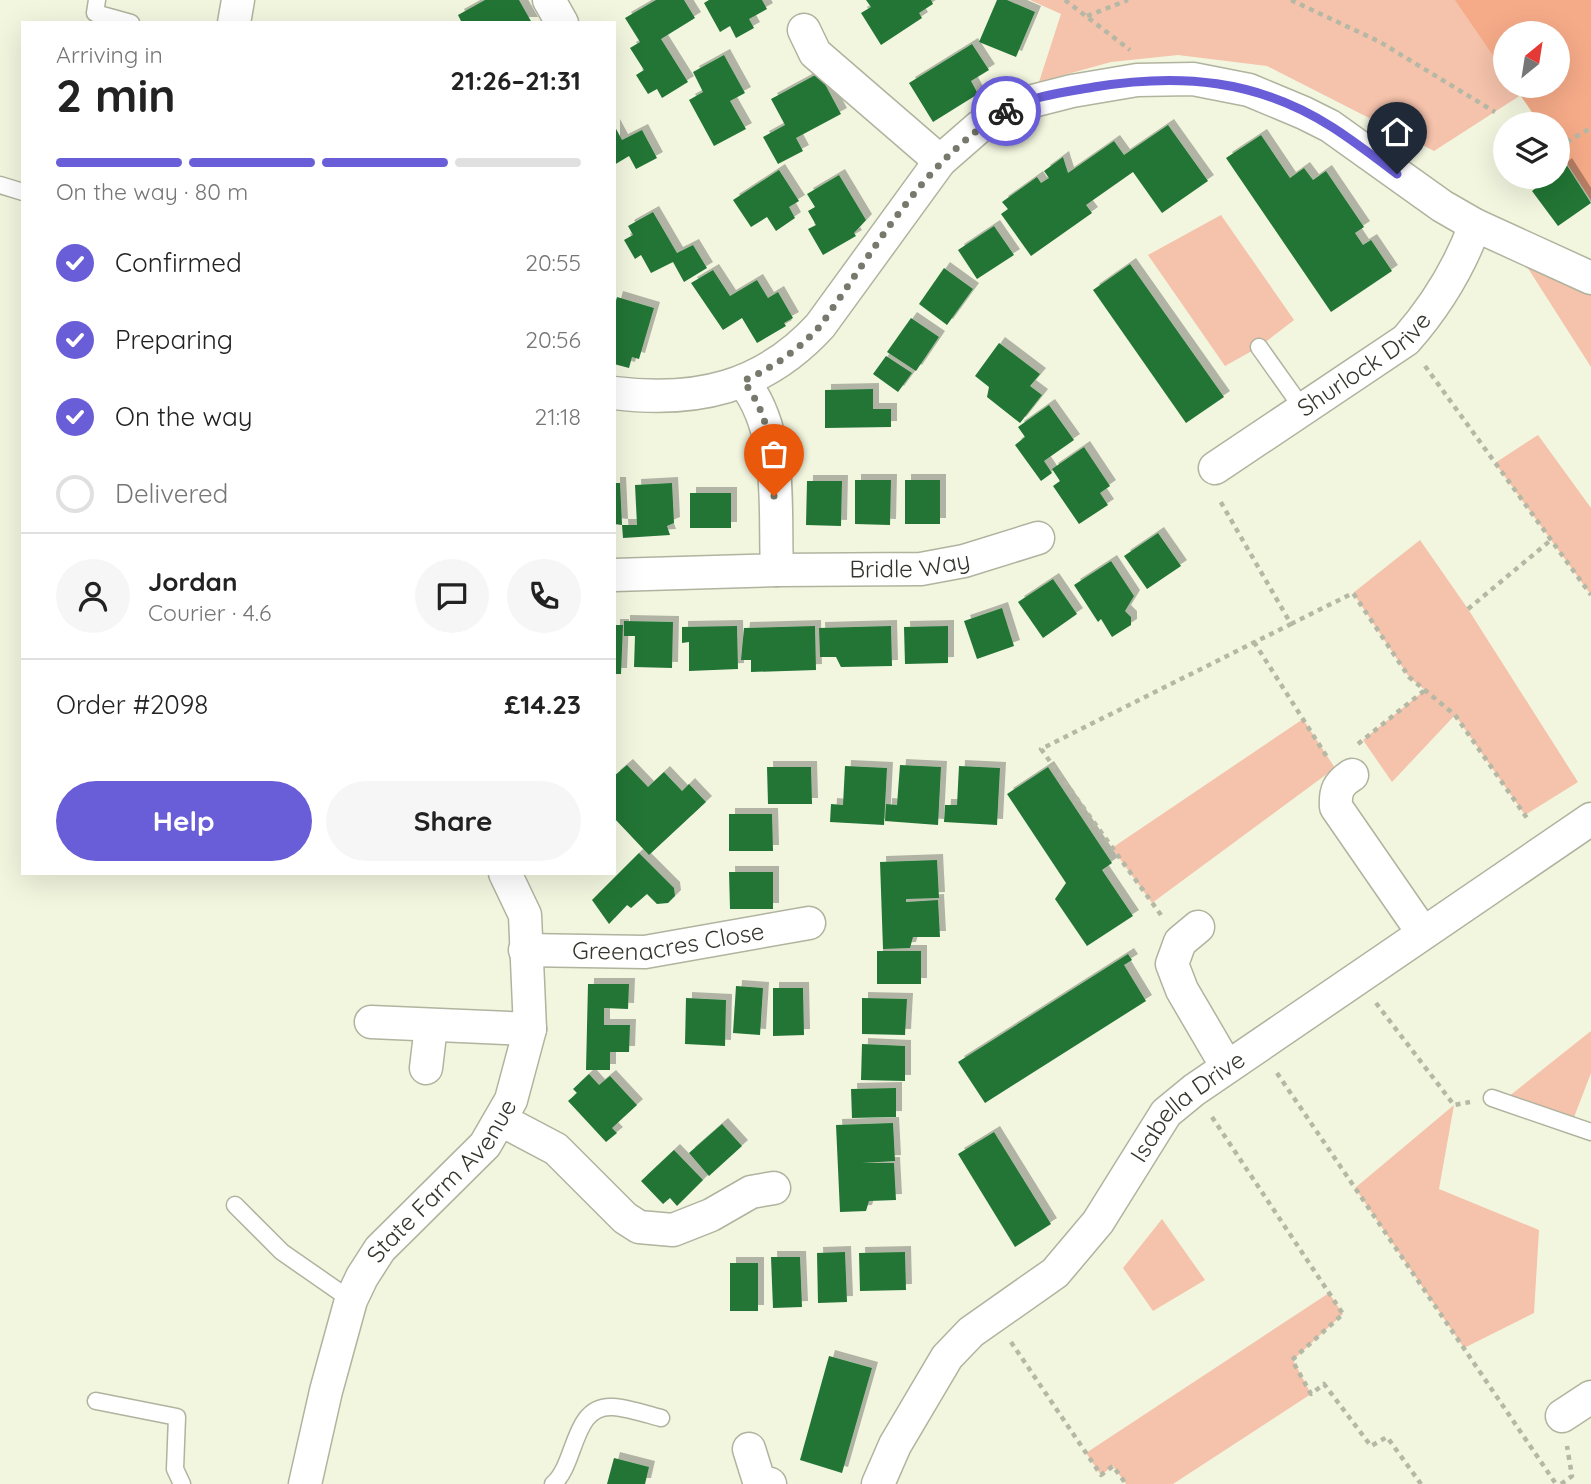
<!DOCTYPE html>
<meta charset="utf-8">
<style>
body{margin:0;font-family:Quicksand,sans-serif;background:#f6f6f6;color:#222;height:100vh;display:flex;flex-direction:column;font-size:26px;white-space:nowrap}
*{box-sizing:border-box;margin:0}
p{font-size:23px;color:#767676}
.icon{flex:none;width:38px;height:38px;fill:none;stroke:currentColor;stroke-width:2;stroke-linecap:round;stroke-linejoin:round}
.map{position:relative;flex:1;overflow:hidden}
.side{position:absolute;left:21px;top:21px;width:595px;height:854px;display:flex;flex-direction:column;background:#fff;border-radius:0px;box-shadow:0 7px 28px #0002}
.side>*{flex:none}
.needle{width:46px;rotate:30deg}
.controls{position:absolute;left:1493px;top:21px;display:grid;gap:14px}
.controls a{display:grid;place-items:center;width:77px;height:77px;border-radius:50%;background:#fff;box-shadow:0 7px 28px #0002;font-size:35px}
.pin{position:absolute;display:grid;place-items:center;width:60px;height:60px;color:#fff;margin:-72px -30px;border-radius:50% 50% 50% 0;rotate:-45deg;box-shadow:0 0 7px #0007}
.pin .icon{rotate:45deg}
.courier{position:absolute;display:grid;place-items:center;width:70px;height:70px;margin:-35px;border:5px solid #695ed7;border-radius:50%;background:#fff;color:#222;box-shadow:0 2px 9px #0007}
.headline em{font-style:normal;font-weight:700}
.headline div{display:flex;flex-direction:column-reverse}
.headline{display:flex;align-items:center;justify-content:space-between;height:119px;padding:0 35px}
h1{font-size:46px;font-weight:700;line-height:52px}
.bar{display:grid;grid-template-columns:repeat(4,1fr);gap:10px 7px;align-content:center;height:84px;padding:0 35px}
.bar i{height:9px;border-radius:5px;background:#e0e0e0}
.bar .on{background:#695ed7}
.bar p{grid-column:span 4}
.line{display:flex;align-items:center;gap:18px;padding:0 35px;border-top:2px solid #e0e0e0}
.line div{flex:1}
.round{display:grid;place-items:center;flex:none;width:74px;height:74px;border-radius:37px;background:#f6f6f6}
ol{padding:0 35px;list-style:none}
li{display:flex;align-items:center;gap:21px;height:77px}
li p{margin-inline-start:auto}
li .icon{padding:7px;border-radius:50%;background:#695ed7;color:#fff;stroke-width:4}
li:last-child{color:#767676}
li i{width:38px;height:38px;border:4px solid #e0e0e0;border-radius:50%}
.action{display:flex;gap:14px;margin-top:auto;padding:14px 35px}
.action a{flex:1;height:80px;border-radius:42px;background:#695ed7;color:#fff;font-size:28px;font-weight:700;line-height:80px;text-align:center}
.action a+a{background:#f6f6f6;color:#222}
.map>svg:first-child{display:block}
.green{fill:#f5c2ab}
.forest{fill:#f6ab88}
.building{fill:#227535;filter:url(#shadow)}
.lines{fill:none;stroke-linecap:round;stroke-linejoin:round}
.lane-casing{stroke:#b0b39e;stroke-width:19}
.street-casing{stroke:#b0b39e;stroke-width:35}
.path{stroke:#b4b8a5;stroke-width:4.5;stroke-dasharray:5 5;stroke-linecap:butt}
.lane{stroke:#fff;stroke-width:16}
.street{stroke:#fff;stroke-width:32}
.done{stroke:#76796b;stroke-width:7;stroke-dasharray:0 12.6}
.route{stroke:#695ed7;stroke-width:9}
.labels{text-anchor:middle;stroke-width:7;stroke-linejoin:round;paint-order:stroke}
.street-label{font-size:24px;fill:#34362d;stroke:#f2f6df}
</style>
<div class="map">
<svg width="1591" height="1484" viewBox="0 0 1591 1484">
<defs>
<filter id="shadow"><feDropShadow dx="6" dy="-6" stdDeviation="0" flood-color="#0004"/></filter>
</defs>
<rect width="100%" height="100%" fill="#f2f6df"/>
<g class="green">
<path d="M 1030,0 L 1591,0 L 1558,33 L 1505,33 L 1505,86 L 1535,86 L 1434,151 L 1267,66 L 1178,55 L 1111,62 L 1039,82 L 1061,14 Z"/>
<path d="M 1221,215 L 1294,320 L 1259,347 L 1225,366 L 1148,255 Z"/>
<path d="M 1517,251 L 1591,295 L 1591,367 Z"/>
<path d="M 1538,435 L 1591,508 L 1591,595 L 1495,463 Z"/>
<path d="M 1420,540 L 1468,609 L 1578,782 L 1525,815 L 1455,715 L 1392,782 L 1363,740 L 1425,690 L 1409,677 L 1353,593 Z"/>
<path d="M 1303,719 L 1335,768 L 1152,903 L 1112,848 Z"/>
<path d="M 1591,1031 L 1591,1073 L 1571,1125 L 1503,1101 Z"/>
<path d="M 1454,1105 L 1439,1189 L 1539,1230 L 1534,1313 L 1464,1348 L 1355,1188 Z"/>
<path d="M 1162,1219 L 1205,1280 L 1153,1311 L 1123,1268 Z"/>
<path d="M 1329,1293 L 1343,1314 L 1293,1360 L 1311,1394 L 1173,1484 L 1126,1484 L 1113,1466 L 1101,1475 L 1086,1453 Z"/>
</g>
<path class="forest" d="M 1455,0 L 1591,0 L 1591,200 L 1558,150 L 1558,124 L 1540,124 L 1514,86 L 1558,86 L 1558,33 L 1505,33 L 1505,73 Z"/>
<g class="building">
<path d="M 485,0 L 519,0 L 532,23 L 462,23 L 458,15 Z"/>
<path d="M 656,0 L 684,0 L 695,18 L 661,39 L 688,82 L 662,98 L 657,89 L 648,94 L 636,75 L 644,70 L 630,48 L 640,42 L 625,18 Z"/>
<path d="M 709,0 L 762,0 L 767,9 L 749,19 L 754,28 L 736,38 L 730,26 L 720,32 L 704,3 Z"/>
<path d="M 866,0 L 931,0 L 933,4 L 919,13 L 922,18 L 881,45 L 861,13 L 871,7 Z"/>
<path d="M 997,0 L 1007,0 L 1035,12 L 1016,57 L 979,42 Z"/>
<path d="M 972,44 L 989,70 L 971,81 L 978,94 L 933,122 L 909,83 Z"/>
<path d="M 724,55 L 745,93 L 730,101 L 746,129 L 714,146 L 689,100 L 703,92 L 693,72 Z"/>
<path d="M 819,73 L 841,114 L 796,138 L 803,151 L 778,164 L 763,137 L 785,125 L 771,99 Z"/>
<path d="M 614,125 L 622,140 L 642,130 L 657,158 L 636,169 L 629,156 L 614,165 Z"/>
<path d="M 1168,125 L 1208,181 L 1162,213 L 1133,172 L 1086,205 L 1092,213 L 1031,256 L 1001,214 L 1008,209 L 1002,202 L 1037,177 L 1041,183 L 1049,178 L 1044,171 L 1063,157 L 1068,173 L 1114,141 L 1124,155 Z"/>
<path d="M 1261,135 L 1290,178 L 1304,168 L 1313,180 L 1326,171 L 1364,227 L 1355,233 L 1363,245 L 1371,240 L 1392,271 L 1331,312 L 1226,158 Z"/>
<path d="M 1566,164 L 1591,203 L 1558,226 L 1532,191 L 1550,177 L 1558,177 L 1558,171 Z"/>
<path d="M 779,170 L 799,201 L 789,207 L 795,218 L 776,231 L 767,217 L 751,227 L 733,200 Z"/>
<path d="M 839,175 L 866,220 L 854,233 L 856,236 L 823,255 L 808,229 L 816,225 L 808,211 L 815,207 L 807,194 Z"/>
<path d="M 653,212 L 677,253 L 693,245 L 707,268 L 684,282 L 673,262 L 651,273 L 641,255 L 635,259 L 624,240 L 633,235 L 628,226 Z"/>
<path d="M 994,226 L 1014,255 L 977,279 L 958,250 Z"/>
<path d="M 1130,264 L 1224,397 L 1186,423 L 1093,290 Z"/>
<path d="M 944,268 L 973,289 L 947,325 L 919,304 Z"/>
<path d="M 713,270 L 730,296 L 757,280 L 768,298 L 778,292 L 793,318 L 784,323 L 786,326 L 757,343 L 742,318 L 723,330 L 691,283 Z"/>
<path d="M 617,297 L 654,308 L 639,359 L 632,357 L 629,368 L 614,364 L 614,308 Z"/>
<path d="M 911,318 L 939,337 L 916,371 L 887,352 Z"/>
<path d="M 999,343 L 1040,374 L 1030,386 L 1042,395 L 1020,423 L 987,397 L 989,387 L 975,376 Z"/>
<path d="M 886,356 L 912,373 L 898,392 L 873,374 Z"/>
<path d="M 873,389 L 873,409 L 891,409 L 891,427 L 825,428 L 825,390 Z"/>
<path d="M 1049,405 L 1074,440 L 1044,461 L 1052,473 L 1041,481 L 1015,445 L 1025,437 L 1018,427 Z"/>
<path d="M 1084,447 L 1110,486 L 1100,493 L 1108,505 L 1079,524 L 1053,486 L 1060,481 L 1052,469 Z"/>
<path d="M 855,480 L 891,480 L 890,525 L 855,524 Z"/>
<rect x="905" y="480" width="35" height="44"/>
<path d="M 807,481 L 842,481 L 841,526 L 806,525 Z"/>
<path d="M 614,483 L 620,483 L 622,525 L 614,524 Z"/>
<path d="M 672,483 L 674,523 L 667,526 L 670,535 L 623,538 L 622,525 L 637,525 L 635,485 Z"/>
<rect x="690" y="493" width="41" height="35"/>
<path d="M 1158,533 L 1181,566 L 1147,589 L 1124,556 Z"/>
<path d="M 1111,561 L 1134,596 L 1125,611 L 1131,617 L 1131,625 L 1112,637 L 1101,619 L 1098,622 L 1074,585 Z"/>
<path d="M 1053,579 L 1077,614 L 1043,638 L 1018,602 Z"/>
<path d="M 1002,608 L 1014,646 L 977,659 L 964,621 Z"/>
<path d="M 624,621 L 673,622 L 672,668 L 634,667 L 635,636 L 624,636 Z"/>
<path d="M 614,625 L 623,625 L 621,674 L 614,674 Z"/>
<path d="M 737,626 L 738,669 L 689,671 L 689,642 L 682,643 L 682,627 Z"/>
<path d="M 815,626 L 816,670 L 751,672 L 751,660 L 741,660 L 744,628 Z"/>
<path d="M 891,626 L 892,666 L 841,667 L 836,657 L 820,657 L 819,628 Z"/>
<path d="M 948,626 L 948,663 L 905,664 L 904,627 Z"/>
<path d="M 627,765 L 648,787 L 664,772 L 682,791 L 689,784 L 706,802 L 649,855 L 614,818 L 614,776 Z"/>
<path d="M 900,765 L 941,767 L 938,825 L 885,821 L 886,804 L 897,805 Z"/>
<path d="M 845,766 L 887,768 L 884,825 L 830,822 L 831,804 L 843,805 Z"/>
<path d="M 959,766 L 1000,768 L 997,825 L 944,822 L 945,805 L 957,805 Z"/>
<path d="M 767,767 L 811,767 L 812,804 L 768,804 Z"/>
<path d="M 1048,767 L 1112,863 L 1102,870 L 1133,916 L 1087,946 L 1055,899 L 1066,883 L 1007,794 Z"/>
<path d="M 729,814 L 772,814 L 773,851 L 729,851 Z"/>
<path d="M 639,853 L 674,888 L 675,896 L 668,903 L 657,904 L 647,894 L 631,908 L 627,905 L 609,924 L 592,900 Z"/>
<path d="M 937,860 L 939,898 L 906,899 L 906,902 L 938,900 L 940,937 L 913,937 L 910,948 L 883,949 L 880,862 Z"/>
<path d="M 729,872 L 773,872 L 773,909 L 730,909 Z"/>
<rect x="877" y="951" width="44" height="33"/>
<path d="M 1128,954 L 1132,960 L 1124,965 L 1146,1001 L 985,1103 L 958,1062 Z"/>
<path d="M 588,984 L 629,984 L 628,1009 L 604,1008 L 604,1025 L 630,1025 L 629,1052 L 610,1052 L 610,1070 L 586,1070 Z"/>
<path d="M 736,986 L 763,988 L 760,1035 L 733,1033 Z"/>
<path d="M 773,988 L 803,988 L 804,1035 L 773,1036 Z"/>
<path d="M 686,998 L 726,1000 L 725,1046 L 685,1044 Z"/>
<path d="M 862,998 L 907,999 L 905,1035 L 862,1034 Z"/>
<path d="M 862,1044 L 905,1046 L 905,1081 L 861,1080 Z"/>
<path d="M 589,1074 L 599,1085 L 610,1076 L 637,1105 L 612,1128 L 617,1133 L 606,1142 L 568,1101 L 577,1093 L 573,1089 Z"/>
<path d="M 896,1088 L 896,1117 L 852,1118 L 851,1089 Z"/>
<path d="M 893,1123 L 895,1161 L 862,1163 L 894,1163 L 896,1200 L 869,1201 L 866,1211 L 840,1212 L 836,1125 Z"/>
<path d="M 722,1124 L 742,1146 L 709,1176 L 689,1153 Z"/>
<path d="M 994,1132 L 1051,1224 L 1015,1247 L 958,1154 Z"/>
<path d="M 674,1150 L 703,1180 L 677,1206 L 670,1198 L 663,1204 L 641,1181 Z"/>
<path d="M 845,1252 L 847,1302 L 818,1303 L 817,1253 Z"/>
<path d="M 905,1252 L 906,1290 L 860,1291 L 859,1253 Z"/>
<path d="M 771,1257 L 800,1257 L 802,1307 L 773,1308 Z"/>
<rect x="730" y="1263" width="28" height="48"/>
<path d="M 829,1356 L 872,1368 L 842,1473 L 800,1460 Z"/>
<path d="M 614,1458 L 649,1467 L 645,1484 L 607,1484 Z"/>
</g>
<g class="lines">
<g class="lane-casing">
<g id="lane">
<path d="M 97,0 L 95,13 L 131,23"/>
<path d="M 0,185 L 23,192"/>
<path d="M 1259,347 L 1303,409"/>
<path d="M 1492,1098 L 1591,1132"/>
<path d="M 235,1205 L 282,1252 L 351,1300"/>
<path d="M 96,1401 L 177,1417 L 175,1469 L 182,1484"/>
<path d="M 553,1484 C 577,1464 572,1404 613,1407 C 628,1408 646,1414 661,1418"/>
</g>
</g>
<g class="street-casing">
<g id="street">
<path d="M 549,0 L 562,23"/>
<path d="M 234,23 L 238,0"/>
<path d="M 804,30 L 815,53 L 940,161"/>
<path d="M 614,393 C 696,403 763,388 820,326 L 940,161 L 979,127 L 1013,106 L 1072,91 L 1137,80 L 1193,79 L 1249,90 L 1304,113 L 1330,126 L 1442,206 L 1475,225 L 1591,278"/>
<path id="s1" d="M 1215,468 L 1406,340 C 1435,307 1460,266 1475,225"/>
<path id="s2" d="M 777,570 L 921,569 L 964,561 L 1038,538"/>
<path d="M 614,575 L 777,570 C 774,507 784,433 743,381"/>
<path d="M 1352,775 C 1338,784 1335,791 1336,807 L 1423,933"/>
<path d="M 1198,927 L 1180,942 L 1172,964 L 1182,990 L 1227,1067"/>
<path id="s3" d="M 525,950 L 645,952 L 809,923"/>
<path d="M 371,1022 L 530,1029"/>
<path d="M 426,1068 L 431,1026"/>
<path d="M 501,1120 L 556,1149 L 625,1218 L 639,1227 L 673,1230 L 711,1215 L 751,1192 L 774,1188"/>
<path d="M 1562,1416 L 1591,1397"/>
<path d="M 749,1449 L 759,1481 L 770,1484"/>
<path id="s4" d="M 305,1484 L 326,1391 L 351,1300 L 362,1277 L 380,1249 L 485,1145 L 511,1100 L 530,1029 L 525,915 L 505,873"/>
<path id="s5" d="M 878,1484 L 895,1445 L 947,1357 L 971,1332 L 1055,1273 L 1098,1222 L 1166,1113 L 1194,1090 L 1591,819"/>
</g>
</g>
<g class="path">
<path d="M 1065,0 L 1130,50"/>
<path d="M 1291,0 L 1380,42 L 1495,112"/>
<path d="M 1087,16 L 1128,0"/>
<path d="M 1558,147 L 1591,128"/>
<path d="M 1425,366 L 1591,595"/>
<path d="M 1468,609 L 1551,540"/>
<path d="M 1291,624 L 1353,593 L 1409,677 L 1455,715 L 1529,821"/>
<path d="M 1254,642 L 1327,757"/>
<path d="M 1358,744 L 1425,690"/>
<path d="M 1161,915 L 1041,749 L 1291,624 L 1219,499"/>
<path d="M 1376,1003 L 1454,1105 L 1470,1102"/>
<path d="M 1277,1073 L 1556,1484"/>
<path d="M 1212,1117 L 1343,1314 L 1292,1360 L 1311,1394 L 1324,1384 L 1371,1446 L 1387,1437 L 1421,1484"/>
<path d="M 1011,1342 L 1101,1475 L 1113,1466 L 1126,1484"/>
<path d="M 1561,1484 L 1572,1476 L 1567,1446"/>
</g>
<use href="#lane" class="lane"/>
<use href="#street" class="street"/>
</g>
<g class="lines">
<path class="done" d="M 774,496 C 772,453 771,416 743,381 C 774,367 797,351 820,326 C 875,250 923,160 1006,111"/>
<path class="route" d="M 1006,111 C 1030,96 1066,92 1094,87 C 1179,73 1257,79 1332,127 C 1354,141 1376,158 1397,174"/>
</g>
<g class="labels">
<g class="street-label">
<text dy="8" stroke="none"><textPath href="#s1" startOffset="182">Shurlock Drive</textPath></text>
<text dy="8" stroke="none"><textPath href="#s2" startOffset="133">Bridle Way</textPath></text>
<text dy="8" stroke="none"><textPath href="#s3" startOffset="144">Greenacres Close</textPath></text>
<text dy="8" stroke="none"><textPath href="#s5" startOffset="497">Isabella Drive</textPath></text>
<text dy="8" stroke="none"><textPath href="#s4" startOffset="341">State Farm Avenue</textPath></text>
</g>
</g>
</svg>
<div class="controls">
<a><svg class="needle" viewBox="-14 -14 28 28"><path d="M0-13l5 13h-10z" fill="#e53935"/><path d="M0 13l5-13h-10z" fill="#767676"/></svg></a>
<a><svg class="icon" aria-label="layers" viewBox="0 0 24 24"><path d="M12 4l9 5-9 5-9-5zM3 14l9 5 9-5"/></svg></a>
</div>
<div class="pin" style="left:774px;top:496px;background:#ea580c"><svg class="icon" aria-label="bag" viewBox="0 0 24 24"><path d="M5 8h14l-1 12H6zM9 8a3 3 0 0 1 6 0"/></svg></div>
<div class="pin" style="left:1397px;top:174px;background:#1f2937"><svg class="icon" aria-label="home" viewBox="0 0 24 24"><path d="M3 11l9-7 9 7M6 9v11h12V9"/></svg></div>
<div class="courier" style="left:1006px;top:111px"><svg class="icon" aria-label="bike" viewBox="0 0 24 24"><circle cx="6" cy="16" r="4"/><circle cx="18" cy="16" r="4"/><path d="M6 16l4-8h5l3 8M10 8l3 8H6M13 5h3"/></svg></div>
<section class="side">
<div class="headline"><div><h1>2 min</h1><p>Arriving in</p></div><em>21:26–21:31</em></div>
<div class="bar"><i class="on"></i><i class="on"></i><i class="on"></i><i></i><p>On the way · 80 m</p></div>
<ol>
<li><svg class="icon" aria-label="check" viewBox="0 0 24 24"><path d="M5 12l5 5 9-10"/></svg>Confirmed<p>20:55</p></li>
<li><svg class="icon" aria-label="check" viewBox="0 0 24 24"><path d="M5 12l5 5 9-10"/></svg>Preparing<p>20:56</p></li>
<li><svg class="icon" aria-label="check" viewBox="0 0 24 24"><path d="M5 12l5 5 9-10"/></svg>On the way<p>21:18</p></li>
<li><i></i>Delivered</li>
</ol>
<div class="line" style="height:126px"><a class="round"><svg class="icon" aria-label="person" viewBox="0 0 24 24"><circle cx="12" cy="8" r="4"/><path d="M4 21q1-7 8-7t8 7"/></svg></a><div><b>Jordan</b><p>Courier · 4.6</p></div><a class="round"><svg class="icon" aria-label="chat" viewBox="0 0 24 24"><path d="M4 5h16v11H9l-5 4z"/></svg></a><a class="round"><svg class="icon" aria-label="phone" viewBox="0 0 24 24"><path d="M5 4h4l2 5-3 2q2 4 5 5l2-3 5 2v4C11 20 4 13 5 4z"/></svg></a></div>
<div class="line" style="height:91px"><div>Order #2098</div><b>£14.23</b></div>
<div class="action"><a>Help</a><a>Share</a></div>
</section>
</div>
